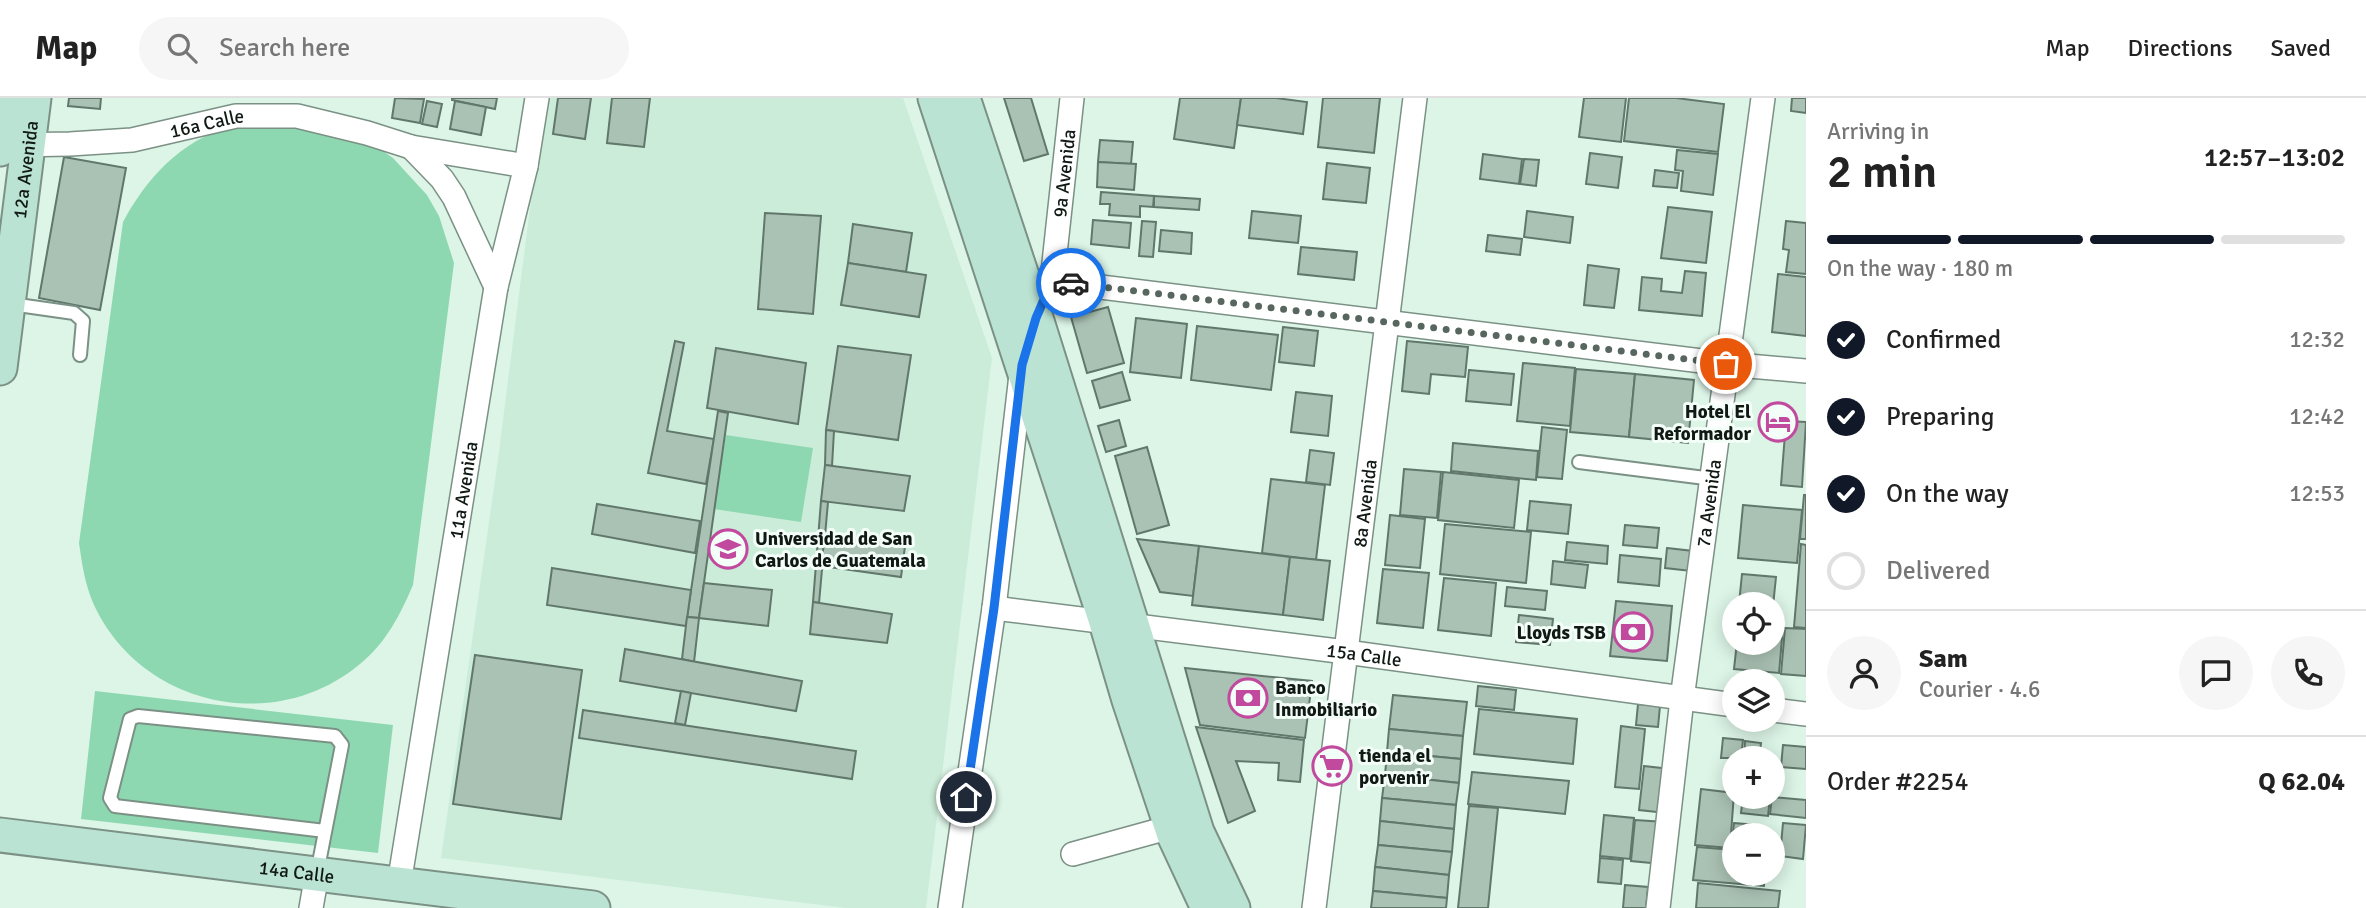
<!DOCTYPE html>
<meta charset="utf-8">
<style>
body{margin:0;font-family:Signika,sans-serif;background:#f6f6f6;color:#222;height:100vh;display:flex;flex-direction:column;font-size:26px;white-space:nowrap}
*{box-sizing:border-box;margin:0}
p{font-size:23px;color:#767676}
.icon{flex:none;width:38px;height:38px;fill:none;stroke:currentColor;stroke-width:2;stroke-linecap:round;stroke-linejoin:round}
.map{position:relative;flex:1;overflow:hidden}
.panel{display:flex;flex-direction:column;background:#fff;width:560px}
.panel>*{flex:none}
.buttons{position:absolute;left:1722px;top:494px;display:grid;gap:14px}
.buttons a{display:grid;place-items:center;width:63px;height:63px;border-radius:50%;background:#fff;box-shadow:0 4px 18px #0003;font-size:35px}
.pin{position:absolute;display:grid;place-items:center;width:60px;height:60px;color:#fff;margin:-30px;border:4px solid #fff;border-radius:50%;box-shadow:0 2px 7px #0007}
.courier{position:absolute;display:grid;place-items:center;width:70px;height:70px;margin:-35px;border:5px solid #1a73e8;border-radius:50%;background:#fff;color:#222;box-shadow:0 2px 9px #0007}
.summary em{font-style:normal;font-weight:600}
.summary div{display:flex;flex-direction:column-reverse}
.summary{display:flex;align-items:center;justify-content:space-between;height:119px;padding:0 21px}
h1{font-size:46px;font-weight:600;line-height:52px}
.bar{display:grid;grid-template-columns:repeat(4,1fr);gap:10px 7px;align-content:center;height:84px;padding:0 21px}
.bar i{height:9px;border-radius:5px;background:#e0e0e0}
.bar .selected{background:#111827}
.bar p{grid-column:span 4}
.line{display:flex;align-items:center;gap:18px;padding:0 21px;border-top:2px solid #e0e0e0}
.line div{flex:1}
.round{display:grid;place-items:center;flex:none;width:74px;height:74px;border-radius:37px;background:#f6f6f6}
ol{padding:0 21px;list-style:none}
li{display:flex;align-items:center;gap:21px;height:77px}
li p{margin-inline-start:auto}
li .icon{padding:7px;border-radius:50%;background:#111827;color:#fff;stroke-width:4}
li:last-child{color:#767676}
li i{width:38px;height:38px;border:4px solid #e0e0e0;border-radius:50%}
header{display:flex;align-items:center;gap:42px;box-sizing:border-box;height:98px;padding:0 35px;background:#fff;border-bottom:2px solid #e0e0e0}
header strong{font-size:33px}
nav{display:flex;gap:38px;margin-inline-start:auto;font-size:24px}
.search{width:490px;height:63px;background:#f6f6f6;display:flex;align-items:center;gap:18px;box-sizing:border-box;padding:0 24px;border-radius:38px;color:#767676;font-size:26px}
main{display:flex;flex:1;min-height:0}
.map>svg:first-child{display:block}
.built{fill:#cbecd9}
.green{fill:#8ed8b1}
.building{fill:#aac2b4;stroke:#61776b;stroke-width:2}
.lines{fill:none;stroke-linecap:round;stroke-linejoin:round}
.lane-casing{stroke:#7b9185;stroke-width:16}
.street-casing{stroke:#7b9185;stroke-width:26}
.secondary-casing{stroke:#7b9185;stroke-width:37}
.lane{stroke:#fff;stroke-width:12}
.street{stroke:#fff;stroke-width:23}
.secondary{stroke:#bae3d4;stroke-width:33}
.done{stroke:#57665e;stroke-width:7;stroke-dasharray:0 12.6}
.route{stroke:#1a73e8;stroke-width:9}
.labels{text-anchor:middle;stroke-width:6;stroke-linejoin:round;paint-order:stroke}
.street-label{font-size:19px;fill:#101914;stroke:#f4fef8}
.poi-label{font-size:19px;font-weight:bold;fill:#101914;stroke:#f4fef8;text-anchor:start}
</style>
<header>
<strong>Map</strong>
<div class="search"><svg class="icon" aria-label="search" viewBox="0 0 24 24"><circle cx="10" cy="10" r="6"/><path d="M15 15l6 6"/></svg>Search here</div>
<nav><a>Map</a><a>Directions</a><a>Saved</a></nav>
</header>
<main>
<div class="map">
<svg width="1806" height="810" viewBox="0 0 1806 810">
<rect width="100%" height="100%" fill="#dcf5e7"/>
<path class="built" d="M 544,0 L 903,0 L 992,260 L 926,810 L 846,810 L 441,760 L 498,361 Z"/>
<g class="green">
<path d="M 279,21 L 373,46 L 393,60 L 427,97 L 439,118 L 454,165 L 413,487 C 400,517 386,545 360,566 C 274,638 141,608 94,507 C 85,487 82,466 79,445 L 123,124 C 146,81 181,42 230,29 C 246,25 263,23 279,21 Z"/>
<path d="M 726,337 L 813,350 L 801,424 L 714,411 Z"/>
<path d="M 95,593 L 393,627 L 378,755 L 81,721 Z"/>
</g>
<g class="building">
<path d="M 69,0 L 101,0 L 100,11 L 68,8 Z"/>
<path d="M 395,0 L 424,1 L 420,25 L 392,20 Z"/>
<path d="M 452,0 L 497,0 L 495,11 L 452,2 Z"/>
<path d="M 558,0 L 591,0 L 585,41 L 553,36 Z"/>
<path d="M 612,0 L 650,0 L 644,49 L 607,45 Z"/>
<path d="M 1004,0 L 1031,0 L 1048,56 L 1024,63 Z"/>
<path d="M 1180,0 L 1241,0 L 1234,50 L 1174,41 Z"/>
<path d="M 1241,0 L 1276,0 L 1307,4 L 1303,36 L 1237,27 Z"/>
<path d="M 1323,0 L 1380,0 L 1374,55 L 1318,49 Z"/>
<path d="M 1584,0 L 1626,0 L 1621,44 L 1579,39 Z"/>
<path d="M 1629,0 L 1676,0 L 1724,6 L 1718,54 L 1624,43 Z"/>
<path d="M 1792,0 L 1806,0 L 1806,15 L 1791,13 Z"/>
<path d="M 427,3 L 442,6 L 437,29 L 422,26 Z"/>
<path d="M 455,3 L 486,9 L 481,37 L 450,31 Z"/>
<path d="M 1100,42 L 1133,44 L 1131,66 L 1098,64 Z"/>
<path d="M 1677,52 L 1718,56 L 1713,97 L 1681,93 L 1683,73 L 1675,72 Z"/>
<path d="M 1590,55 L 1622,59 L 1618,90 L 1586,86 Z"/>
<path d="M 1483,56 L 1522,61 L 1519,86 L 1480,81 Z"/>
<path d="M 64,59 L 126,70 L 100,212 L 39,200 Z"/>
<path d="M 1524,61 L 1539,62 L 1536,88 L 1520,86 Z"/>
<path d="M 1098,64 L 1136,66 L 1134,92 L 1097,89 Z"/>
<path d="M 1327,65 L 1370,70 L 1366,105 L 1323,101 Z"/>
<path d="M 1655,72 L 1679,75 L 1677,90 L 1653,88 Z"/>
<path d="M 1101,94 L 1154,98 L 1153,109 L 1140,108 L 1140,119 L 1109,117 L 1110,106 L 1100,106 Z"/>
<path d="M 1154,98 L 1200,101 L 1199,112 L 1154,109 Z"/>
<path d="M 1668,109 L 1712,114 L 1706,165 L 1661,160 Z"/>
<path d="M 1252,113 L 1301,118 L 1298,145 L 1249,140 Z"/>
<path d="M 1527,113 L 1573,119 L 1570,145 L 1524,139 Z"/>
<path d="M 765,115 L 821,118 L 813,216 L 758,211 Z"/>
<path d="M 1093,122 L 1131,125 L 1129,150 L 1091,146 Z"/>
<path d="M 1142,123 L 1156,124 L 1153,159 L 1139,158 Z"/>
<path d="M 1786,123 L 1806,125 L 1806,176 L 1786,174 L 1789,152 L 1783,151 Z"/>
<path d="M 853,126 L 912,135 L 906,174 L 848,165 Z"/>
<path d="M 1161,132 L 1192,135 L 1191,156 L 1159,153 Z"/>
<path d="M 1488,137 L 1522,141 L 1520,157 L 1486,153 Z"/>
<path d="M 1301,149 L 1357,154 L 1354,182 L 1298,176 Z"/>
<path d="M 848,165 L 926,177 L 919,219 L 841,207 Z"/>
<path d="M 1588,167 L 1619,171 L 1614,210 L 1584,207 Z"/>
<path d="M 1685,173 L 1706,175 L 1702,218 L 1639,212 L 1642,179 L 1662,181 L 1661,193 L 1682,195 Z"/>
<path d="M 1778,176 L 1806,179 L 1806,238 L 1772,234 Z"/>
<path d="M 1108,209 L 1124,265 L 1087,275 L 1071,219 Z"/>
<path d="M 1136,220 L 1187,226 L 1181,280 L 1130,274 Z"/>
<path d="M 1197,228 L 1278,237 L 1271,292 L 1191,282 Z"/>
<path d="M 1283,229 L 1318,233 L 1314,268 L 1279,264 Z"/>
<path d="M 675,243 L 684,245 L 667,333 L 714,341 L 706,386 L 648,375 Z"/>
<path d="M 1407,243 L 1468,249 L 1465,279 L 1431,276 L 1429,296 L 1402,293 Z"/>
<path d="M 838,248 L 911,257 L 898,342 L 826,332 Z"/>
<path d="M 716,250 L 806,265 L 798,326 L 707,310 Z"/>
<path d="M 1523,265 L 1575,270 L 1570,328 L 1517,323 Z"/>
<path d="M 1576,271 L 1635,276 L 1629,339 L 1570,334 Z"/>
<path d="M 1469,272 L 1514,276 L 1511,307 L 1466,303 Z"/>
<path d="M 1122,274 L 1130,302 L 1100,310 L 1092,283 Z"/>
<path d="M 1635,276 L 1694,282 L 1688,345 L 1629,339 Z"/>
<path d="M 1296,294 L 1332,298 L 1328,338 L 1291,334 Z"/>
<path d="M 718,313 L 728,315 L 699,520 L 687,519 Z"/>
<path d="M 1119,322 L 1126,348 L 1106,354 L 1098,328 Z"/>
<path d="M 1786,323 L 1806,324 L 1802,389 L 1781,387 Z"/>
<path d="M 1542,329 L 1567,332 L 1562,381 L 1537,379 Z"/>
<path d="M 826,332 L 834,333 L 832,368 L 825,367 Z"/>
<path d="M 1453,345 L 1538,353 L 1536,382 L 1451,373 Z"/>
<path d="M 1147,349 L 1169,427 L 1137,436 L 1115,358 Z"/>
<path d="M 1310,352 L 1334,355 L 1330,387 L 1306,384 Z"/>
<path d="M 825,367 L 910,378 L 904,413 L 821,403 Z"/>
<path d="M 1404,371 L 1441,374 L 1437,420 L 1400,417 Z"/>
<path d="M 1443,374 L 1519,382 L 1514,430 L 1438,422 Z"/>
<path d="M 1271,381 L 1325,387 L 1316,462 L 1262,455 Z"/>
<path d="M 1804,397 L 1806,397 L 1806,441 L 1800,441 Z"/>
<path d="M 821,403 L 828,404 L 819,505 L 813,504 Z"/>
<path d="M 1530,403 L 1571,407 L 1568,436 L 1527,432 Z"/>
<path d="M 597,406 L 700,423 L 695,455 L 592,436 Z"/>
<path d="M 1743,407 L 1802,412 L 1797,465 L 1738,460 Z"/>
<path d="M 1390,417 L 1425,421 L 1420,470 L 1385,467 Z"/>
<path d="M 1445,426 L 1531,434 L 1526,485 L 1440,476 Z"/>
<path d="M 1625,427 L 1659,430 L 1657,450 L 1623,447 Z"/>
<path d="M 825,437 L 905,448 L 901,479 L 821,468 Z"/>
<path d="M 1137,441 L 1199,448 L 1193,498 L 1160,494 Z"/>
<path d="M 1567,444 L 1608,448 L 1607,466 L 1565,462 Z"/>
<path d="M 1801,446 L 1806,447 L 1806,530 L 1794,529 Z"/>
<path d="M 1199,448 L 1290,459 L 1283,517 L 1192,507 Z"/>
<path d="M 1667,450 L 1702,454 L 1700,474 L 1665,470 Z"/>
<path d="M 1620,457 L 1661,461 L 1659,488 L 1618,484 Z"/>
<path d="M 1290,459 L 1330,463 L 1323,522 L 1283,517 Z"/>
<path d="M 1553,463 L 1588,467 L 1585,490 L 1551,486 Z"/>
<path d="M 552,470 L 691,492 L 686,528 L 547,507 Z"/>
<path d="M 1383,471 L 1429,475 L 1423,530 L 1377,525 Z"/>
<path d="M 1742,476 L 1776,479 L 1773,508 L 1773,506 L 1739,506 Z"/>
<path d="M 1444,480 L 1496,485 L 1491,538 L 1438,532 Z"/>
<path d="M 704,485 L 772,492 L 768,528 L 699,520 Z"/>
<path d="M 1507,489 L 1547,493 L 1545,512 L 1505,508 Z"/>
<path d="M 1616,503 L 1672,508 L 1667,563 L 1610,558 Z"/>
<path d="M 813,504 L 892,516 L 887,545 L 810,536 Z"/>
<path d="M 1519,517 L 1553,521 L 1550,547 L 1516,544 Z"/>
<path d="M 687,519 L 699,520 L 694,564 L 682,561 Z"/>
<path d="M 1773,528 L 1783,529 L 1779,575 L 1734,571 L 1737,544 L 1773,544 Z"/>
<path d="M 1785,530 L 1806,531 L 1806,578 L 1781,576 Z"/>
<path d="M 625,551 L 802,583 L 796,613 L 620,583 Z"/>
<path d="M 475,557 L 582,572 L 561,721 L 453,706 Z"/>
<path d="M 1185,570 L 1312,583 L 1305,640 L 1200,627 Z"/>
<path d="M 1478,588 L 1516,592 L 1514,612 L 1476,608 Z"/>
<path d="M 681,593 L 691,595 L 685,627 L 675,625 Z"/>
<path d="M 1393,597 L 1467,604 L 1463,638 L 1389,631 Z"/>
<path d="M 1638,606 L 1660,608 L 1658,629 L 1636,627 Z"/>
<path d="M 1479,611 L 1577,621 L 1573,666 L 1474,656 Z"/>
<path d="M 583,612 L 856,653 L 852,681 L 579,640 Z"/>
<path d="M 1621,628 L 1645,631 L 1639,691 L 1615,689 Z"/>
<path d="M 1196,629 L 1304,642 L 1300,684 L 1278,682 L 1279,665 L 1236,663 L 1255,713 L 1228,725 Z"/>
<path d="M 1389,631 L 1463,638 L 1461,661 L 1387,654 Z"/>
<path d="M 1723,640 L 1743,642 L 1741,660 L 1721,660 Z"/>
<path d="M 1745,643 L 1761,645 L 1759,660 L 1744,660 Z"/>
<path d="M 1783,647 L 1806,649 L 1806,671 L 1781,669 Z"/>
<path d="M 1387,654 L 1461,661 L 1459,685 L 1385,677 Z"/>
<path d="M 1644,668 L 1670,671 L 1666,715 L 1639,712 Z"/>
<path d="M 1472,674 L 1569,683 L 1565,716 L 1468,706 Z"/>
<path d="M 1385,677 L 1459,685 L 1456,707 L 1382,700 Z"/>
<path d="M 1701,691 L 1734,695 L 1730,750 L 1695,747 Z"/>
<path d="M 1743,698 L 1770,699 L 1768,718 L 1741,715 Z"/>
<path d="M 1772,699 L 1806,702 L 1806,720 L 1770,716 Z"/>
<path d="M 1382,700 L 1456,707 L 1454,731 L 1380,723 Z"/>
<path d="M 1469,708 L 1498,710 L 1488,810 L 1458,810 Z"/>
<path d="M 1604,717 L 1634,720 L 1630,761 L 1600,758 Z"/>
<path d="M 1635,722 L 1665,724 L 1661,766 L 1631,763 Z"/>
<path d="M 1380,723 L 1454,731 L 1452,754 L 1378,747 Z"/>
<path d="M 1734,725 L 1757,727 L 1756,737 L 1734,737 L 1734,751 L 1731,751 Z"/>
<path d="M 1783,725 L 1806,727 L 1803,761 L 1780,758 Z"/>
<path d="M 1378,747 L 1452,754 L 1449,777 L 1375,769 Z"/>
<path d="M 1697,749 L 1734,752 L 1734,775 L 1765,775 L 1764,788 L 1693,782 Z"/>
<path d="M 1600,760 L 1623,762 L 1621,786 L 1598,784 Z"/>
<path d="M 1375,769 L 1449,777 L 1447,800 L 1373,793 Z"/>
<path d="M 1698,785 L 1780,793 L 1778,810 L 1696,810 Z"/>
<path d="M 1625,787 L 1648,789 L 1646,810 L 1623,810 Z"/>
<path d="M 1373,793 L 1447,800 L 1446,810 L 1371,810 Z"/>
</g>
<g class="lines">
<g class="lane-casing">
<g id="lane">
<path d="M 8,208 L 25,208 L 74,215 L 83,223 L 80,257"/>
<path d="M 1579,364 L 1713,381"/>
<path d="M 317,775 L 342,647 L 335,638 L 138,618 L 130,621 L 110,700 L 115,708 L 325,733"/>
</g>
</g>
<g class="street-casing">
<g id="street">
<path id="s1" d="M 13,47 L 70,46 L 132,42 L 236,18 L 297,18 L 367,35 L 411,49 L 526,68"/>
<path d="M 411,49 L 442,81 L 454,99 L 496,189"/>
<path d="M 1052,183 L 1726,266 L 1806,273"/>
<path id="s2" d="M 1035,223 L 1052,183 L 1072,0"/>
<path id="s3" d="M 994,510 L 1346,554 L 1734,607"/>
<path d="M 1773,612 L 1806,616"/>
<path d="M 1073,756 L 1171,729"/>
<path id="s4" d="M 399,786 L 496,189 L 526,68 L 537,0"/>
<path d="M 311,810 L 317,776"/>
<path d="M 950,810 L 994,510 L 1021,277"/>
<path id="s5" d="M 1314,810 L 1415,0"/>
<path id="s6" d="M 1658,810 L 1682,601 L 1763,0"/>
</g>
</g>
<g class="secondary-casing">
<g id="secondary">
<path d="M 935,0 L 1106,524 L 1129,602 L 1174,737 L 1208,810"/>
<path d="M 963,0 L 1036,220 L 1197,734 L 1233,810"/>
<path d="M 0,51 L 7,0"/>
<path id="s7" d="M 0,270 L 34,0"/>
<path id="s8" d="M 0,737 L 593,810"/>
</g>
</g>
<use href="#lane" class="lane"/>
<use href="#street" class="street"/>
<use href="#secondary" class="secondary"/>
</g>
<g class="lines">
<path class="done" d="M 1071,185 L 1726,266"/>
<path class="route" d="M 966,699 L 994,510 L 1022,267 L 1036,220 L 1052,183 L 1071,185"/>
</g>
<defs>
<g id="hotel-ring" transform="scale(2.0125)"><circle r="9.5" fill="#f4fef8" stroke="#c1499e" stroke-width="1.5"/><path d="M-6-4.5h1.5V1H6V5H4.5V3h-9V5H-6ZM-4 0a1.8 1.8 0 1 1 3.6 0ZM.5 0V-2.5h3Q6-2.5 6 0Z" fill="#c1499e"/></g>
<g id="university-ring" transform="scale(2.0125)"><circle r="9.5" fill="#f4fef8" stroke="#c1499e" stroke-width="1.5"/><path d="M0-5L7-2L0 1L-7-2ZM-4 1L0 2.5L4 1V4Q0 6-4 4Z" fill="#c1499e"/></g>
<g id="bank-ring" transform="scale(2.0125)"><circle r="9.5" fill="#f4fef8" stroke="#c1499e" stroke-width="1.5"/><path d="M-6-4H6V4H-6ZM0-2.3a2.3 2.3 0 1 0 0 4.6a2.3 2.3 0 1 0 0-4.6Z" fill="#c1499e"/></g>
<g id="supermarket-ring" transform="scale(2.0125)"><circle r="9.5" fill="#f4fef8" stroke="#c1499e" stroke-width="1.5"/><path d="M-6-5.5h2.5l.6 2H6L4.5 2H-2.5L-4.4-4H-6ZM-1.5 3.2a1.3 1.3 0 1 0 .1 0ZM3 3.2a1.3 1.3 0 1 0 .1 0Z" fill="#c1499e"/></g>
</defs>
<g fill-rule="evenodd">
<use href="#hotel-ring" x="1778" y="324"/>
<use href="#university-ring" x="728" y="451"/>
<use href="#bank-ring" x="1633" y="534"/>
<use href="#bank-ring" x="1248" y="600"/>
<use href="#supermarket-ring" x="1332" y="668"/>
</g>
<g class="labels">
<g class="street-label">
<text dy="7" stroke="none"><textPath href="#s1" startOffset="196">16a Calle</textPath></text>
<text dy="7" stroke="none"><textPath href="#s7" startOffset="200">12a Avenida</textPath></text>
<text dy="7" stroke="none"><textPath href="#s2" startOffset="152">9a Avenida</textPath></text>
<text dy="7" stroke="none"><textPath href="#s4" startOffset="399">11a Avenida</textPath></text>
<text dy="7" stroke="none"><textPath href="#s5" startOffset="408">8a Avenida</textPath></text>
<text dy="7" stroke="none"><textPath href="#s6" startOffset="408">7a Avenida</textPath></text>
<text dy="7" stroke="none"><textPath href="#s3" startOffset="373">15a Calle</textPath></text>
<text dy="7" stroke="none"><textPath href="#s8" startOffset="299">14a Calle</textPath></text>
</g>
<g class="poi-label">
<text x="1751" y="320" text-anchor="end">Hotel El<tspan x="1751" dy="22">Reformador</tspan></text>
<text x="755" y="447">Universidad de San<tspan x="755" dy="22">Carlos de Guatemala</tspan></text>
<text x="1606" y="541" text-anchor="end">Lloyds TSB</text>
<text x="1275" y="596">Banco<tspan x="1275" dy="22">Inmobiliario</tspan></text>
<text x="1359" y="664">tienda el<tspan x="1359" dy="22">porvenir</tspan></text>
</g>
</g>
</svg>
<div class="buttons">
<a><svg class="icon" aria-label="locate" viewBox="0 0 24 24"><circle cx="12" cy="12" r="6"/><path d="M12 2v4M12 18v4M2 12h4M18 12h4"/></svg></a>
<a><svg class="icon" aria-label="layers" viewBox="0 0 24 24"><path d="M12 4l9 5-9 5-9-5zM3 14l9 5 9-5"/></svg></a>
<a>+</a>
<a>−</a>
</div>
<div class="pin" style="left:1726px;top:266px;background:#ea580c"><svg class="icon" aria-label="bag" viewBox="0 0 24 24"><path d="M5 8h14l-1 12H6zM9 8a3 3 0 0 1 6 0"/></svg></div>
<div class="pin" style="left:966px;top:699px;background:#1f2937"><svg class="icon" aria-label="home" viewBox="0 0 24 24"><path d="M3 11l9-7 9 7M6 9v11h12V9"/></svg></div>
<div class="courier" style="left:1071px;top:185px"><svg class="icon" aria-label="car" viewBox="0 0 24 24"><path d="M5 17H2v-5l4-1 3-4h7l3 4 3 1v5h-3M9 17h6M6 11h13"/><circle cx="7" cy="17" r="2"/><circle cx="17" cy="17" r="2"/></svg></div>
</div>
<section class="panel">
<div class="summary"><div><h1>2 min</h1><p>Arriving in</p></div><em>12:57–13:02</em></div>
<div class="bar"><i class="selected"></i><i class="selected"></i><i class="selected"></i><i></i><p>On the way · 180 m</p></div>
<ol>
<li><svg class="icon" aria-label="check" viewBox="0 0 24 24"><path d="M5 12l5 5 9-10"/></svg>Confirmed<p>12:32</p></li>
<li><svg class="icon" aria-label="check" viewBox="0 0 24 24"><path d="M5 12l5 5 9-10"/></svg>Preparing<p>12:42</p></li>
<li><svg class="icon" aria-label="check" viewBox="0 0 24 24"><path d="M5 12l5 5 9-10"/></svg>On the way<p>12:53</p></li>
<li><i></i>Delivered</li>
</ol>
<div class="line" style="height:126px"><a class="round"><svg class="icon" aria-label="person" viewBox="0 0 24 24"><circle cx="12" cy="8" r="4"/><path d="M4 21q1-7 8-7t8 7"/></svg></a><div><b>Sam</b><p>Courier · 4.6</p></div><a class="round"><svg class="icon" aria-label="chat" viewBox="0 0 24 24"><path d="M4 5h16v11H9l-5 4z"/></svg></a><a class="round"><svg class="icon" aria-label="phone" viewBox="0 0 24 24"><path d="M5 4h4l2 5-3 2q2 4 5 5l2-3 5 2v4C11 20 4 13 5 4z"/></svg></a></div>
<div class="line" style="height:91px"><div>Order #2254</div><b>Q 62.04</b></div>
</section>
</main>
